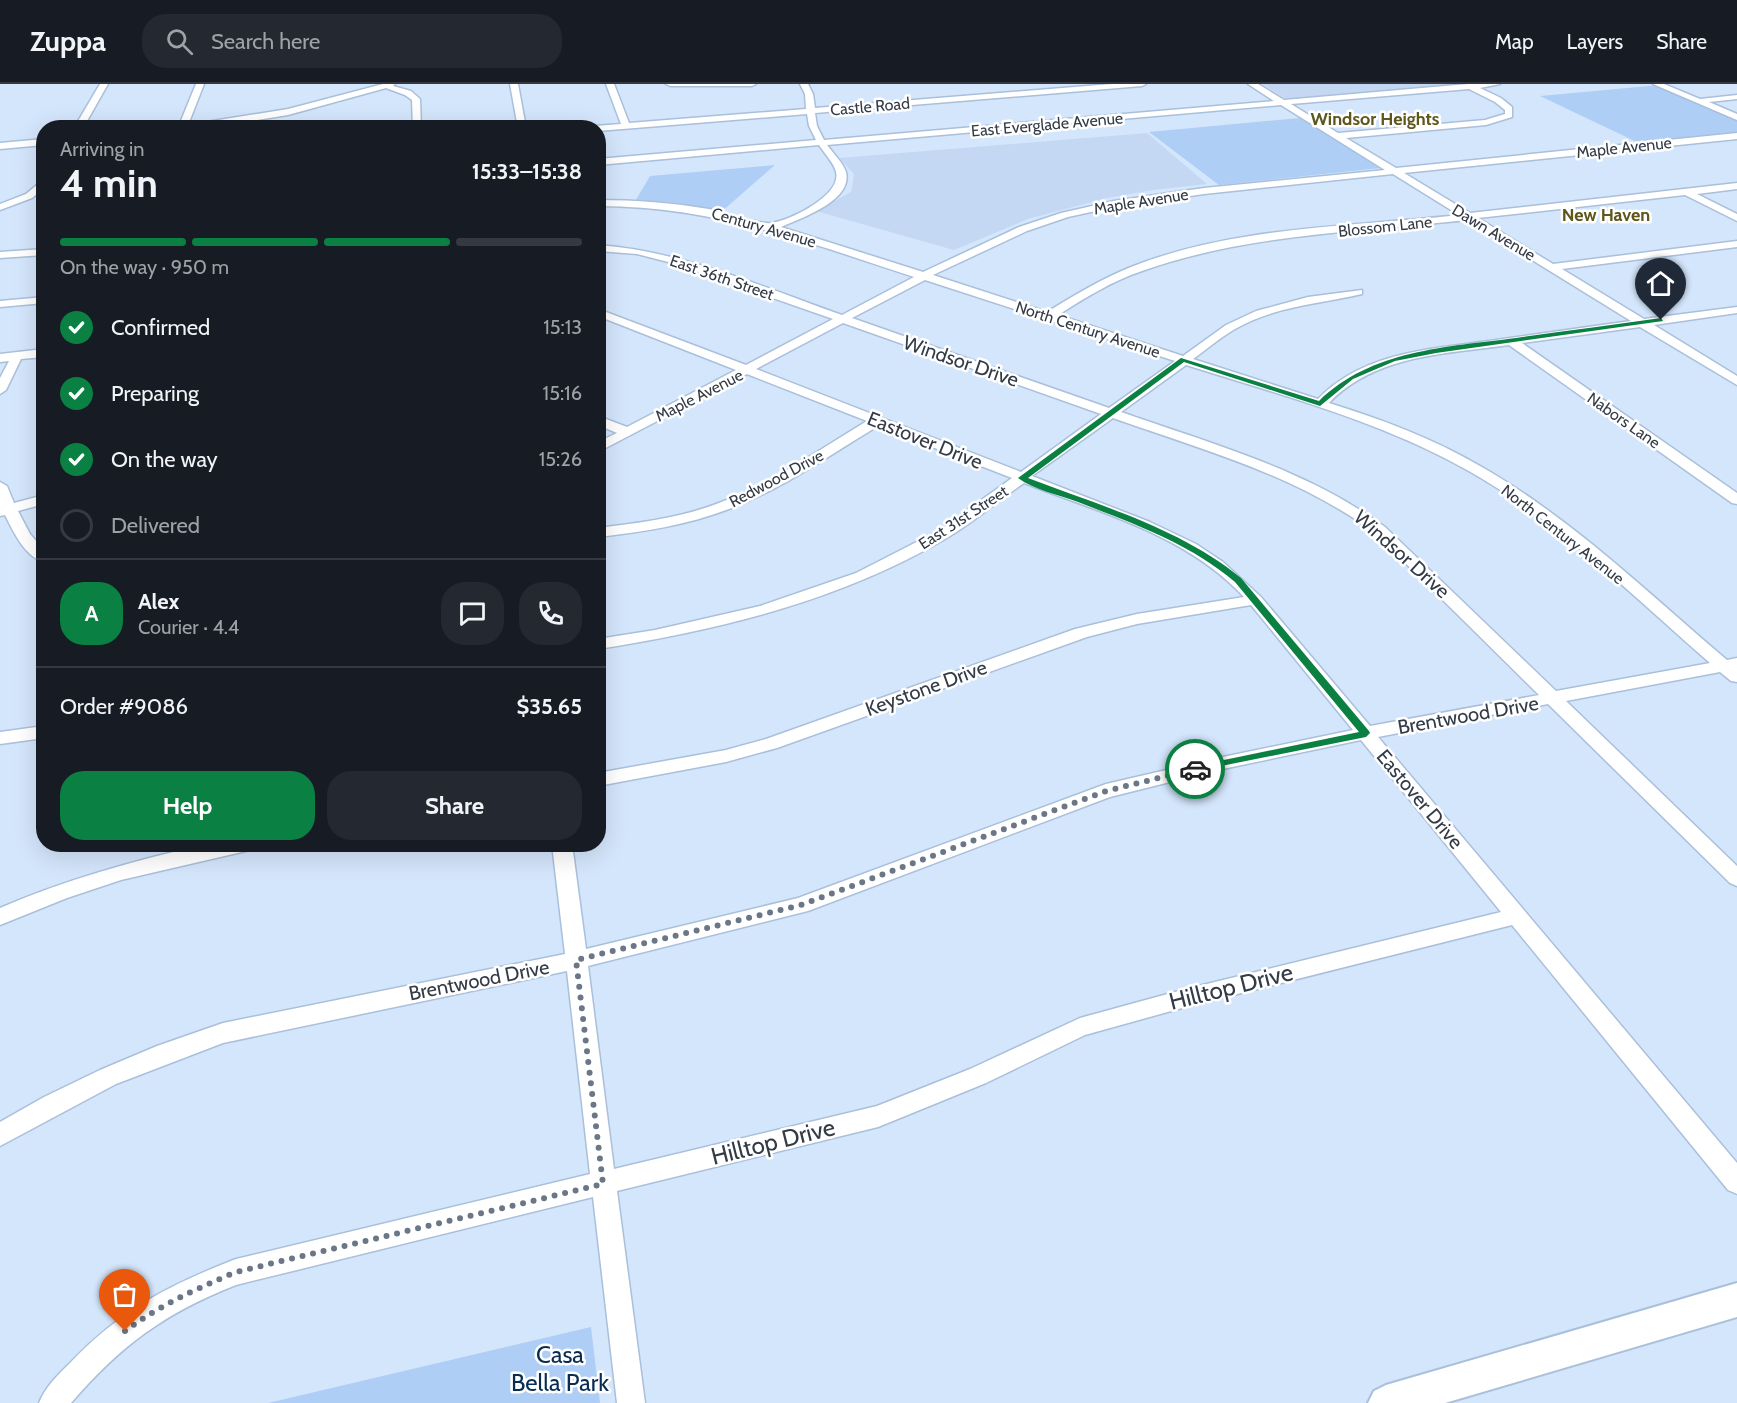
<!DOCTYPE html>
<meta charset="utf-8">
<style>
body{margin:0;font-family:Cabin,sans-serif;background:#242831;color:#f1f3f6;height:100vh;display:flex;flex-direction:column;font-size:22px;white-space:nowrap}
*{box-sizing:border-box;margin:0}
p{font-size:20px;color:#9ea1a6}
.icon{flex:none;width:33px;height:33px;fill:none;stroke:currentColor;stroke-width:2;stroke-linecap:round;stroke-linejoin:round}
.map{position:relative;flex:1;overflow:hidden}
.details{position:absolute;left:36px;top:36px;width:570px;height:732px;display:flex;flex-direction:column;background:#171b24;border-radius:24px;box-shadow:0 6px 24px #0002}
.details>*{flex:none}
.pin{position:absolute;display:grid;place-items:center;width:51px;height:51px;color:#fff;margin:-62px -26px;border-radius:50% 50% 50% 0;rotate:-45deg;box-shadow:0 0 6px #0007}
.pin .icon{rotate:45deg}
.courier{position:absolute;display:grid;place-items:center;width:60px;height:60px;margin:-30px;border:4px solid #0b8043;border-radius:50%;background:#fff;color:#222;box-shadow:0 2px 8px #0007}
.head em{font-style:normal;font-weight:800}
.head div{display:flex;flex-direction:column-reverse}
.head{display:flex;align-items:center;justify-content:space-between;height:102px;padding:0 24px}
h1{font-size:39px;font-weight:800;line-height:45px}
.bar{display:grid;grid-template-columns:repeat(4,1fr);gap:9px 6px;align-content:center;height:72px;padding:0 24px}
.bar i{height:8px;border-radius:4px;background:#363941}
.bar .current{background:#0b8043}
.bar p{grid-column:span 4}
.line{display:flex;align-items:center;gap:15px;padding:0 24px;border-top:2px solid #363941}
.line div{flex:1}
.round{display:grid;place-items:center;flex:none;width:63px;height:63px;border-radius:24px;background:#242831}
ol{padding:0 24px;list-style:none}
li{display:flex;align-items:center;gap:18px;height:66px}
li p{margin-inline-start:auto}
li .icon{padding:6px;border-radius:50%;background:#0b8043;color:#fff;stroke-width:4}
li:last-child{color:#9ea1a6}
li i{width:33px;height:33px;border:3px solid #363941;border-radius:50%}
.action{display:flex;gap:12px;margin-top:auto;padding:12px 24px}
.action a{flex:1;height:69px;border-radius:24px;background:#0b8043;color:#fff;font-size:24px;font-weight:800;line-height:69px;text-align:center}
.action a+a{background:#242831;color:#f1f3f6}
header{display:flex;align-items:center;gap:36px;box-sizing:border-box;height:84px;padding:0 30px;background:#171b24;border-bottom:2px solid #363941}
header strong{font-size:28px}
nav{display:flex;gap:33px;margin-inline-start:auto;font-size:21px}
.search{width:420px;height:54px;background:#242831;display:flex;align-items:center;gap:15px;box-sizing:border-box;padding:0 21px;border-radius:24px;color:#9ea1a6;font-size:22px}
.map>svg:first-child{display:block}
.built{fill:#c4d8f3}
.green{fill:#afcef6}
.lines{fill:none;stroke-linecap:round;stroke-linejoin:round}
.minor-casing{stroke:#aabfda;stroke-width:3}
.major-casing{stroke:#aabfda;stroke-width:4}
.minor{fill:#fff;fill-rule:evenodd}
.major{fill:#fff;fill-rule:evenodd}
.route{fill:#0b8043}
.done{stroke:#6b7786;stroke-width:6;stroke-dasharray:0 10.8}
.labels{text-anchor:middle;stroke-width:5;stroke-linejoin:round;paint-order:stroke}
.far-street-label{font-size:16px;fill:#333b46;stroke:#fff}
.far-neighbourhood-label{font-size:18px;font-weight:bold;fill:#5d571b;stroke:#fff}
.street-label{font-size:20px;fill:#333b46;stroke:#fff}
.near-street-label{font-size:24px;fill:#333b46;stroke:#fff}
.near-park-label{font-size:24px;fill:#092c53;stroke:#fff}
</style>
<header>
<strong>Zuppa</strong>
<div class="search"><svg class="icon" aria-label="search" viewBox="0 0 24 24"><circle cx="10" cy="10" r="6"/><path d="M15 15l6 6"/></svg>Search here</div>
<nav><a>Map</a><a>Layers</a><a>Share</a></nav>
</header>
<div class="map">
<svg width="1737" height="1319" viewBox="0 0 1737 1319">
<rect width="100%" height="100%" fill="#d4e6fc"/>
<g class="built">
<path d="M 1262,0 L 1463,0 L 1293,15 L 1285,14 Z"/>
<path d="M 1147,49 L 1207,100 L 1153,106 L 1107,114 L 1028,135 L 954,166 L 816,127 L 851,108 L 854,90 L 839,74 Z"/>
</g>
<g class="green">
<path d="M 1660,1 L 1737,33 L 1737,52 L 1645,62 L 1540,12 Z"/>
<path d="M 1300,34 L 1381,84 L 1219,101 L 1149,48 Z"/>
<path d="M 775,81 L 720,129 L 634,119 L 650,92 Z"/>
<path d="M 591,1243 L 600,1319 L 268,1319 Z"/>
</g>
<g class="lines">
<g class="minor-casing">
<g id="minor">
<path d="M 100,0 L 108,0 L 83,44 L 74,44 Z"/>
<path d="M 196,0 L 204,0 L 188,41 L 288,25 L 383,0 L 395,0 L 393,2 L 411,7 L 420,15 L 421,44 L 413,44 L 412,16 L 405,11 L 386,4 L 288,31 L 208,44 L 178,44 Z"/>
<path d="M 510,0 L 518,0 L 526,44 L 518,44 Z"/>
<path d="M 606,0 L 614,0 L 629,39 L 806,25 L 805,10 L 800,0 L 808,0 L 813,10 L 815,24 L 1112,0 L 1146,0 L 1142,2 L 815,29 L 817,42 L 824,56 L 1274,17 L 1248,0 L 1258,0 L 1284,16 L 1468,0 L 1500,0 L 1480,4 L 1501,14 L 1512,23 L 1512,33 L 1486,41 L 1346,54 L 1396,84 L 1737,49 L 1737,55 L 1404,89 L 1470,129 L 1737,99 L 1737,105 L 1697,110 L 1737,130 L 1737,137 L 1685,111 L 1478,134 L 1553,180 L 1737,157 L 1737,163 L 1562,185 L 1644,235 L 1737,223 L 1737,229 L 1654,241 L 1737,292 L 1737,301 L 1640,243 L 1522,259 L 1737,409 L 1737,420 L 1732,419 L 1509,261 C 1447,270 1376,270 1329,319 C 1381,335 1432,354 1480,382 C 1570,433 1648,509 1727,576 L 1737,574 L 1737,598 L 1731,597 L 1720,588 L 1566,617 L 1737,782 L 1737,802 L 1730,799 L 1548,620 L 1378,653 L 1737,1079 L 1737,1110 L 1728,1106 L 1512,841 L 1182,924 L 1085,951 L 986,999 L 878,1043 L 617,1107 L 645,1319 L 617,1319 L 593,1113 L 236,1201 C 165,1229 121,1261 71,1319 L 39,1319 C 45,1303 58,1291 70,1279 C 122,1225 167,1202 236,1175 L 590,1090 L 567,887 L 223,959 L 116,1000 L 0,1062 L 0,1038 L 44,1013 L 100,986 L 157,962 L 223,939 L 565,870 L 552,760 L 572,760 L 586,865 L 798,814 L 1106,700 L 1218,674 L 1353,646 L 1251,521 L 1137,540 L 1087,553 L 777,664 L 726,678 L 598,702 L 598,689 L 726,666 L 766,655 L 1075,545 L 1137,530 L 1244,513 C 1187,451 1099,428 1024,399 C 999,416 975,437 950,452 C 843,516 720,546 598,565 L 598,555 L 655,546 L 760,522 L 856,489 L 940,446 L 1012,394 L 878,342 C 830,371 782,405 729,425 C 687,441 643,448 598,453 L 598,444 C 639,439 680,434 719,419 C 772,399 819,366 867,337 L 747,290 L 598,368 L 598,358 L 617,349 L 598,341 L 598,332 L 627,343 L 736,286 L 598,232 L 598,225 L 746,281 L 833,235 L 676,180 L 637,170 L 598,167 L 598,161 C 683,167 762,203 842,231 L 914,193 C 807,158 713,122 598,122 L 598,116 C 636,116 673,119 709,125 C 722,128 763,141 772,139 C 791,136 842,111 836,88 C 834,79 824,69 819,61 L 598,81 L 598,75 L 816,56 L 809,42 L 807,30 L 598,47 L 598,44 L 595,42 L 621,40 ZM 1469,5 L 1495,18 L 1505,26 L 1505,30 L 1485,36 L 1338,49 L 1291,20 ZM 1281,21 L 1385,86 L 1204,104 L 1114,117 L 1061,129 L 1019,143 L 923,188 L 781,143 C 801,134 853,117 846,88 C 843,79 833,69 827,61 ZM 1393,90 L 1459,131 C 1350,143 1234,142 1131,183 C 1101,195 1075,211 1047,228 L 933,191 L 1027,147 L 1068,133 L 1114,123 L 1204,110 ZM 1467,136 L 1631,237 C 1586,243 1540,250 1496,256 C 1433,265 1365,267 1318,315 L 1193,275 C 1207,265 1221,253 1235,245 C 1275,222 1319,220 1362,210 L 1362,206 L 1308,213 L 1256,227 L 1226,241 L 1183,272 L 1058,231 C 1085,214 1112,197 1142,187 C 1246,150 1358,148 1467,136 ZM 925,196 L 1175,277 L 1109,324 L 852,234 ZM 843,239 L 1101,330 L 1021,388 L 756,285 ZM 1186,281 C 1281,311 1380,337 1467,386 C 1557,436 1633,512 1710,579 L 1556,607 L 1385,443 C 1306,385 1212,360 1121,328 ZM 1113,334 C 1203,366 1297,391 1375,449 L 1539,611 L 1370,642 L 1261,513 L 1223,478 L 1196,460 L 1150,438 L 1032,392 ZM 1361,656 L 1501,828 L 1182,906 L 1080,934 L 970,985 L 877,1022 L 614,1085 L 588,882 L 808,827 L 1110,713 L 1218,686 Z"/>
<path d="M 666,0 L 756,0 L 752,2 L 670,2 Z"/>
<path d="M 1653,0 L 1664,0 L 1700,15 L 1737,11 L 1737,15 L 1709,18 L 1737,30 L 1737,36 Z"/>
<path d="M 44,55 L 44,61 L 0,65 L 0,59 Z"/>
<path d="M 44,95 L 44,104 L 32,114 L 0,126 L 0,120 L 26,110 Z"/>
<path d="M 44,165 L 44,171 L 0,174 L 0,168 Z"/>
<path d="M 44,213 L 44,219 L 0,223 L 0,217 Z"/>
<path d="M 44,265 L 44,273 L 21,275 L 6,306 L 0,310 L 0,294 L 9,277 L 0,278 L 0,270 Z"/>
<path d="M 0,398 L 7,402 L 14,419 L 44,411 L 44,420 L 18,427 L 30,450 L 44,466 L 44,478 C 25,473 13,447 5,431 L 0,432 Z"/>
<path d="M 44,642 L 44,654 L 0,660 L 0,648 Z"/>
<path d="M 207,760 L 255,760 L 253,765 L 246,767 L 121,796 L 67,814 L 0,841 L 0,824 C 67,795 136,776 207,760 Z"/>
</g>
</g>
<g class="major-casing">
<path id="major" d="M 1737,1199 L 1737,1233 L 1445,1319 L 1368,1319 L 1374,1307 L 1386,1301 Z"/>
</g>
<use href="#minor" class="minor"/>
<use href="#major" class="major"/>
</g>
<path class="route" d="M 1661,234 L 1663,237 L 1436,269 L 1395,277 L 1353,295 L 1320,322 L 1184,278 L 1028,394 C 1101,422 1180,444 1241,494 L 1369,647 L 1370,649 L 1366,653 L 1191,688 L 1190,685 L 1195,682 L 1359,648 L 1235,498 C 1189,459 1134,440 1078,418 C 1060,411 1034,406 1018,394 L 1181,274 L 1319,317 C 1371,266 1447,263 1516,254 C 1564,247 1613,241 1661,234 Z"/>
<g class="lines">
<path class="done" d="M 125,1247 C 160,1221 196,1205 236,1188 L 603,1100 L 576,876 L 801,821 L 1106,707 L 1195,685"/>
</g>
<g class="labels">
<g class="far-street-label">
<text transform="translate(870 22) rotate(-5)" y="6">Castle Road</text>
<text transform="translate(1047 40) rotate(-5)" y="6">East Everglade Avenue</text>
<text transform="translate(1624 63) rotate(-6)" y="6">Maple Avenue</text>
<text transform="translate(1141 117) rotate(-9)" y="6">Maple Avenue</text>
<text transform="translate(1385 142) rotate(-6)" y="6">Blossom Lane</text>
<text transform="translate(764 143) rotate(16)" y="6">Century Avenue</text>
<text transform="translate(1494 148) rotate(31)" y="6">Dawn Avenue</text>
<text transform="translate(722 193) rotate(19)" y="6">East 36th Street</text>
<text transform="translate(1088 245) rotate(18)" y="6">North Century Avenue</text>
<text transform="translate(699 311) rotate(-27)" y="6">Maple Avenue</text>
<text transform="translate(1624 336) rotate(35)" y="6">Nabors Lane</text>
<text transform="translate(776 394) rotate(-28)" y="6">Redwood Drive</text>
<text transform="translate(963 433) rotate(-33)" y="6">East 31st Street</text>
<text transform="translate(1563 450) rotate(38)" y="6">North Century Avenue</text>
</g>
<g class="far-neighbourhood-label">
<text x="1375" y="41">Windsor Heights</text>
<text x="1606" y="137">New Haven</text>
</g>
<g class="street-label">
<text transform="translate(961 277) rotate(19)" y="7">Windsor Drive</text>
<text transform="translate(925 356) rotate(22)" y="7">Eastover Drive</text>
<text transform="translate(1402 470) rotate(42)" y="7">Windsor Drive</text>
<text transform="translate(926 604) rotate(-20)" y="7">Keystone Drive</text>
<text transform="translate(1468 631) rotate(-10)" y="7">Brentwood Drive</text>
<text transform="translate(1420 715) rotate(50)" y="7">Eastover Drive</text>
<text transform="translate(479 896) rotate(-11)" y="7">Brentwood Drive</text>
</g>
<g class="near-street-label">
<text transform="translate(1231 903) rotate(-14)" y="8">Hilltop Drive</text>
<text transform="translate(773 1058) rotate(-14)" y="8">Hilltop Drive</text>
</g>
<g class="near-park-label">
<text x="560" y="1279">Casa<tspan x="560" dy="28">Bella Park</tspan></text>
</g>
</g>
</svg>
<div class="pin" style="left:125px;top:1247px;background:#ea580c"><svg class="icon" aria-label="bag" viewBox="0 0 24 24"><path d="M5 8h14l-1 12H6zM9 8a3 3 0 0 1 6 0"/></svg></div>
<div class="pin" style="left:1661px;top:236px;background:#1f2937"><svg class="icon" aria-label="home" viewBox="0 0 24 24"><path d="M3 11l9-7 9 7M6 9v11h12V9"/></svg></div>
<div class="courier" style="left:1195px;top:685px"><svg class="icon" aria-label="car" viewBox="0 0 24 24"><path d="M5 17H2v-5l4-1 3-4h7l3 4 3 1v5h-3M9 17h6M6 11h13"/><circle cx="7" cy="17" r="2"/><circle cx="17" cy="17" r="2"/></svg></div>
<section class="details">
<div class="head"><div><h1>4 min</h1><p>Arriving in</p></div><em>15:33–15:38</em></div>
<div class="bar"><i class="current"></i><i class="current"></i><i class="current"></i><i></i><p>On the way · 950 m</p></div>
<ol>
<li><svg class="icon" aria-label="check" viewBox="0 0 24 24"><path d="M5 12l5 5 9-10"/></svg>Confirmed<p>15:13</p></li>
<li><svg class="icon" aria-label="check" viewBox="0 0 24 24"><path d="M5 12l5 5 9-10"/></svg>Preparing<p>15:16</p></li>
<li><svg class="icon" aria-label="check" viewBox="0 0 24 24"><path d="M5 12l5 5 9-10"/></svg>On the way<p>15:26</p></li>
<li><i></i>Delivered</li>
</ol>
<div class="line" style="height:108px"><b class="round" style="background:#0b8043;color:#fff">A</b><div><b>Alex</b><p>Courier · 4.4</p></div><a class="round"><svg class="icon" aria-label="chat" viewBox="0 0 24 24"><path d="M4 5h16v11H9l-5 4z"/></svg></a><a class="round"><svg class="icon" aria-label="phone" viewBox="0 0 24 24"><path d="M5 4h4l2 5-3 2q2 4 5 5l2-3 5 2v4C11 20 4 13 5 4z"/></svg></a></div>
<div class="line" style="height:78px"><div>Order #9086</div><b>$35.65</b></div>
<div class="action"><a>Help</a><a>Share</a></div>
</section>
</div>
